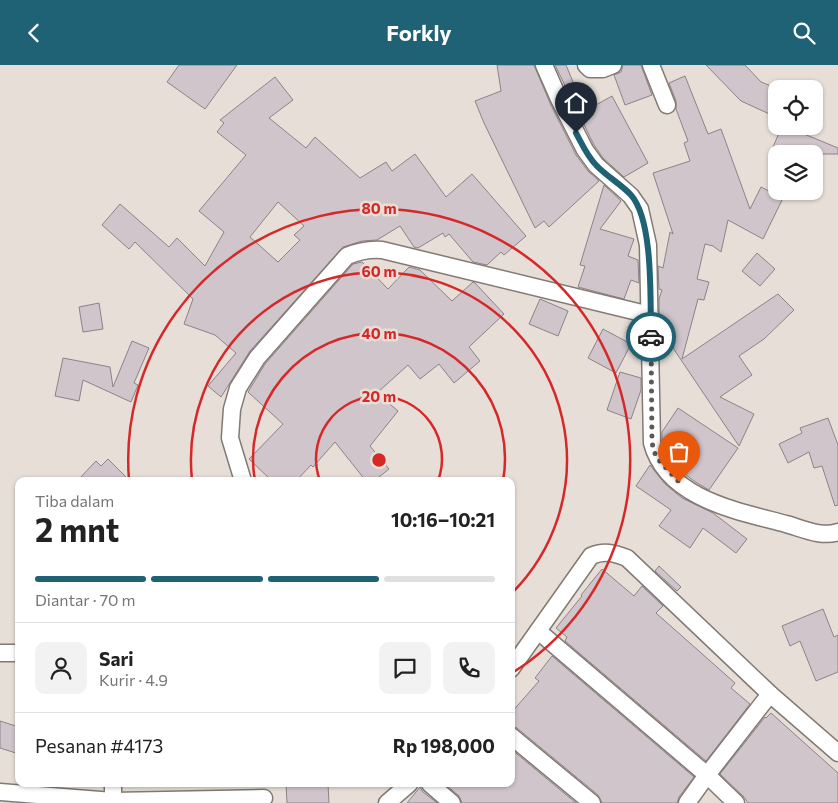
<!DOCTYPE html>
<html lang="id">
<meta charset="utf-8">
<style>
body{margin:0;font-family:Commissioner,sans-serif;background:#f2f2f2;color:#222;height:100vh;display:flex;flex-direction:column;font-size:19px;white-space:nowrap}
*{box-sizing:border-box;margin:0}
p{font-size:16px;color:#767676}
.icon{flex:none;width:28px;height:28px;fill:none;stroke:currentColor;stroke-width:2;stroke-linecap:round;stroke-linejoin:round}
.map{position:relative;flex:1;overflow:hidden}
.sheet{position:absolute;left:15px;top:412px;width:500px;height:310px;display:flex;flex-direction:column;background:#fff;border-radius:10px;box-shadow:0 1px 4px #0004}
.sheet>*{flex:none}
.tools{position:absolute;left:768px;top:15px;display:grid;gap:10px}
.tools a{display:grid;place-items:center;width:55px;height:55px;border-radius:10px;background:#fff;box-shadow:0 1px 4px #0004;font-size:25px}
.pin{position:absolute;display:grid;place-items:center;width:42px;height:42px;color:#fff;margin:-51px -21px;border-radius:50% 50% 50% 0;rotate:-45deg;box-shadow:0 0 5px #0007}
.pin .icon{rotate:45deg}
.courier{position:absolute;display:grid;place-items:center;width:50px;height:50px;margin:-25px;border:4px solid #1f6275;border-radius:50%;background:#fff;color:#222;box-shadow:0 1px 6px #0007}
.headline em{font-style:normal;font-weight:700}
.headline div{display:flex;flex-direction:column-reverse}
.headline{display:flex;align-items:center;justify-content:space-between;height:85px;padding:0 20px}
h1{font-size:32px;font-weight:700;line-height:38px}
.bar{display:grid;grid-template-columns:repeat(4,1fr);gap:8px 5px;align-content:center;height:60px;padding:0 20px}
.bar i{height:6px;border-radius:4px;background:#e0e0e0}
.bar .selected{background:#1f6275}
.bar p{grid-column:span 4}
.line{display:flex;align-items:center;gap:12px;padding:0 20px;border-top:1px solid #e0e0e0}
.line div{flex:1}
.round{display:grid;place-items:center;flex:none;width:52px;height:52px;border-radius:10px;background:#f2f2f2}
header{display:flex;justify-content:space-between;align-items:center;height:65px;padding:0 20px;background:#1f6275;color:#fff;font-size:22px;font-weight:700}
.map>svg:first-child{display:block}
.building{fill:#cfc5ca;stroke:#8c8388;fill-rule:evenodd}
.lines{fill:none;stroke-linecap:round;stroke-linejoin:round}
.minor-casing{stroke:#827a73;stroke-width:19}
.minor{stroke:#fff;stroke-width:16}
.done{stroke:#5e5954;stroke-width:5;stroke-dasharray:0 9}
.route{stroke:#1f6275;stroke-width:6}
.ring{fill:none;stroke:#d62828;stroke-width:2.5}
.centre{fill:#d62828;stroke:#e7dfd7;stroke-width:2.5}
.ring-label{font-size:15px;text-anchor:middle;font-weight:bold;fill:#d62828;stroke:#e7dfd7;stroke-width:5;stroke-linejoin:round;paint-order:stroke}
</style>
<header><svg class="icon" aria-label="back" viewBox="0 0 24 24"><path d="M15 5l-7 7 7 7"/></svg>Forkly<svg class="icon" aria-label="search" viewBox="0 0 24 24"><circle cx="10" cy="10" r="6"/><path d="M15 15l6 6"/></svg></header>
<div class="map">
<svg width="838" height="738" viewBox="0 0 838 738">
<rect width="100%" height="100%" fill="#e7dfd7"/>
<g class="building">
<path d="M 179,0 L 237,0 L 205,44 L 167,17 Z"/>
<path d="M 497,0 L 534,0 L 550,38 L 576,90 L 588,106 L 599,116 L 549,162 L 544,156 L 535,163 L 484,58 L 475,36 L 501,26 Z"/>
<path d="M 555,0 L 566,0 L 585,46 L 612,31 L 648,98 L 624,112 L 603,93 L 594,80 Z"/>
<path d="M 623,0 L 641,0 L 652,30 L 625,40 L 614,10 L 621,7 Z"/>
<path d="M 706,0 L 745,0 L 761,17 L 776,23 L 776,52 L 741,36 Z"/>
<path d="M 685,11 L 708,69 L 721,64 L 750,144 L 761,122 L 783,133 L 763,174 L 728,155 L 721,187 L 713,181 L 705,179 L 697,214 L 709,217 L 704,235 L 698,234 L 682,294 L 778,229 L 794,245 L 764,274 L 739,291 L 752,310 L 720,332 L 754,349 L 739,381 L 671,280 L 660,277 L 660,264 L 662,254 L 659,254 L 659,234 L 662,225 L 659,224 L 658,201 L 663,203 L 670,167 L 673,169 L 653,108 L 690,96 L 684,78 L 688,76 L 676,44 L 676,36 L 669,18 Z"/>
<path d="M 275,12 L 293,35 L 269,53 L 306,83 L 315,72 L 360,113 L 386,97 L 392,106 L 415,89 L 446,132 L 472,109 L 526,171 L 504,190 L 501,187 L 487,200 L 473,197 L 449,169 L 445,172 L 443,168 L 418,183 L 414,182 L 400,161 L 377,175 L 362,176 L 343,182 L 250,286 L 221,332 L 208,321 L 236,288 L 215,270 L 184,259 L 193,234 L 135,177 L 129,184 L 102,160 L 120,139 L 169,182 L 177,173 L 205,201 L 224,167 L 199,146 L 246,90 L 217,67 L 224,58 L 220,55 ZM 278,137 L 304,161 L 294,170 L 300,175 L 278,197 L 250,172 Z"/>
<path d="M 782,61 L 806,61 L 804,69 L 838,83 L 838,89 L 770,89 Z"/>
<path d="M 604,120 L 621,136 L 600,164 L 634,174 L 628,191 L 638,195 L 639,218 L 631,215 L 624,234 L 578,222 L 585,201 L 580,200 Z"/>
<path d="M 757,188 L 775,204 L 760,221 L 742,206 Z"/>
<path d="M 362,197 L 388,224 L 409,202 L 420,205 L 452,236 L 473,217 L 475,218 L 504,249 L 469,282 L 480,296 L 454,318 L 439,299 L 420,314 L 408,300 L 377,328 L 398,346 L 370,381 L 389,404 L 374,416 L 366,416 L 335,377 L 313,402 L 311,400 L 296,416 L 272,416 L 249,394 L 283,359 L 248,327 L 265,299 L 353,199 Z"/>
<path d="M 540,234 L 568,246 L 558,271 L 529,259 Z"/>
<path d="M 99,238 L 103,264 L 83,267 L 79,242 Z"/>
<path d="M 603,264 L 631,279 L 616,308 L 588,293 Z"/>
<path d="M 132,276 L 149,283 L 134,318 L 138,320 L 131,337 L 83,315 L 79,336 L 55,331 L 63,293 L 110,302 L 113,322 Z"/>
<path d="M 620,307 L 641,313 L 641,325 L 631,354 L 607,345 Z"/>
<path d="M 678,343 L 738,383 L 709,425 L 694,416 L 680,405 L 669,392 L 662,376 L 662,367 Z"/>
<path d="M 828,353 L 838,380 L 838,440 L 835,441 L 822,401 L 814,403 L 809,387 L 788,398 L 779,379 L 802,368 L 800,363 Z"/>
<path d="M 108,394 L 130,416 L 77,416 L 96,396 L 101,401 Z"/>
<path d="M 650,400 L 665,419 L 682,433 L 713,448 L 747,474 L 736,488 L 703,463 L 690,483 L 659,461 L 671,445 L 636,421 Z"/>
<path d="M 659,501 L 681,522 L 677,526 L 655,506 Z"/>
<path d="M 602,504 L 634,531 L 642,521 L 663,541 L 656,548 L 735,618 L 731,623 L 750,639 L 706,696 L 565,576 L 567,572 L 556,563 L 582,531 L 581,530 Z"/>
<path d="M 823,544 L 834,572 L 838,570 L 838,607 L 816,616 L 800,576 L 790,581 L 782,561 Z"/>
<path d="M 552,591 L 694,712 L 679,732 L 677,738 L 602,738 L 598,730 L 517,663 L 511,661 L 511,648 L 539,616 L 535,613 Z"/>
<path d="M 771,648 L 838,708 L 838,738 L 748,738 L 743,731 L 720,709 L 765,652 L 766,653 Z"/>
<path d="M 0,656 L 19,662 L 19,689 L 0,683 Z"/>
<path d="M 511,684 L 576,738 L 462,738 L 459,731 L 445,719 L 511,719 Z"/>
<path d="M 286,719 L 328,719 L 329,738 L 287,738 Z"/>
<path d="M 420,722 L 423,727 L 437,738 L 407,738 Z"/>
</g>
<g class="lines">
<g class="minor-casing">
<g id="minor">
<path d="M 544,0 L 559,34 L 585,85 L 596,100 L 631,131 L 640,144 L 648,180 L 652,378 C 667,434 738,446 786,459 C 801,463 822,473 838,467"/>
<path d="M 586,0 L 590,4 L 603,4 L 613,0"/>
<path d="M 651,0 L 667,40"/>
<path d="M 243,416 L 230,373 L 232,344 L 238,323 L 257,293 L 347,191 C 359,186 369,184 382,185 L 650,250"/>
<path d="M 538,566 L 707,710 L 736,738"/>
<path d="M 0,588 L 19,588"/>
<path d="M 511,604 L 591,491 C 604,485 614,488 627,493 L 770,629 L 838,688"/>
<path d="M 511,671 L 592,738"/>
<path d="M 430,719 L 452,738"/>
<path d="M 0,727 L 113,736 L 264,733"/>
<path d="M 113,738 L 113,719"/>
<path d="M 387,738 L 409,719"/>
<path d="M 687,738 L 707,710 L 770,629"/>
</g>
</g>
<use href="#minor" class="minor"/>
</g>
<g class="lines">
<path class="done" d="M 651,272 L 652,378 L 656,392 L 679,417"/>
<path class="route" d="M 576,68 C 582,79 587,91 596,100 C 606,111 621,119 631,130 C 654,156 650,237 651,272"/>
</g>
<g class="ring">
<path d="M320 416A63 63 0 1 1 438 416"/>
<path d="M255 416A126 126 0 1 1 503 416"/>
<path d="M192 415A188 188 0 1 1 512 528"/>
<path d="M129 415A251 251 0 1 1 512 608"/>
</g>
<circle cx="379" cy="395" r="8" class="centre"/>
<g class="ring-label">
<text x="379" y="149">80 m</text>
<text x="379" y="212">60 m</text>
<text x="379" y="274">40 m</text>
<text x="379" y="337">20 m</text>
</g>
</svg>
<div class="tools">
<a><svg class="icon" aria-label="locate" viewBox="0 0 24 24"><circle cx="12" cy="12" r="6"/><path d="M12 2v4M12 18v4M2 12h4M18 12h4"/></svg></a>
<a><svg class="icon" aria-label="layers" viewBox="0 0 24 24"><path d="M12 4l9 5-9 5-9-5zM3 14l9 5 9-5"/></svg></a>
</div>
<div class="pin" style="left:679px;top:417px;background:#ea580c"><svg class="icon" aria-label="bag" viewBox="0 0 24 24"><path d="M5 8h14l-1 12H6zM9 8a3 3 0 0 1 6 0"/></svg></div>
<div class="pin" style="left:576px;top:68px;background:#1f2937"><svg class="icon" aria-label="home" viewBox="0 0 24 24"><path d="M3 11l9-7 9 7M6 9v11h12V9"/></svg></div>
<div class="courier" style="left:651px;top:272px"><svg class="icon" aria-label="car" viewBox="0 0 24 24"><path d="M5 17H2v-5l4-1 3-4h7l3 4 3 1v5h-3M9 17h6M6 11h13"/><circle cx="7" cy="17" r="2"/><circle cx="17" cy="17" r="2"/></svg></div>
<section class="sheet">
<div class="headline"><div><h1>2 mnt</h1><p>Tiba dalam</p></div><em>10:16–10:21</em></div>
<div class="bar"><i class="selected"></i><i class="selected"></i><i class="selected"></i><i></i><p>Diantar · 70 m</p></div>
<div class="line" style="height:90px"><a class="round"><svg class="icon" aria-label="person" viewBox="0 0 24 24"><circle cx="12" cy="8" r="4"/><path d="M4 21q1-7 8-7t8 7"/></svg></a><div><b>Sari</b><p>Kurir · 4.9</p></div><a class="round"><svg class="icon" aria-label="chat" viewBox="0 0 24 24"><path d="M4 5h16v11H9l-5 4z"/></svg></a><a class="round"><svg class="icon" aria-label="phone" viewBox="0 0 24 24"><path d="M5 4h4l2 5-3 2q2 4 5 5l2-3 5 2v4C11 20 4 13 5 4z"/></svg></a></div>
<div class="line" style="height:65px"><div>Pesanan #4173</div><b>Rp 198,000</b></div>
</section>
</div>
